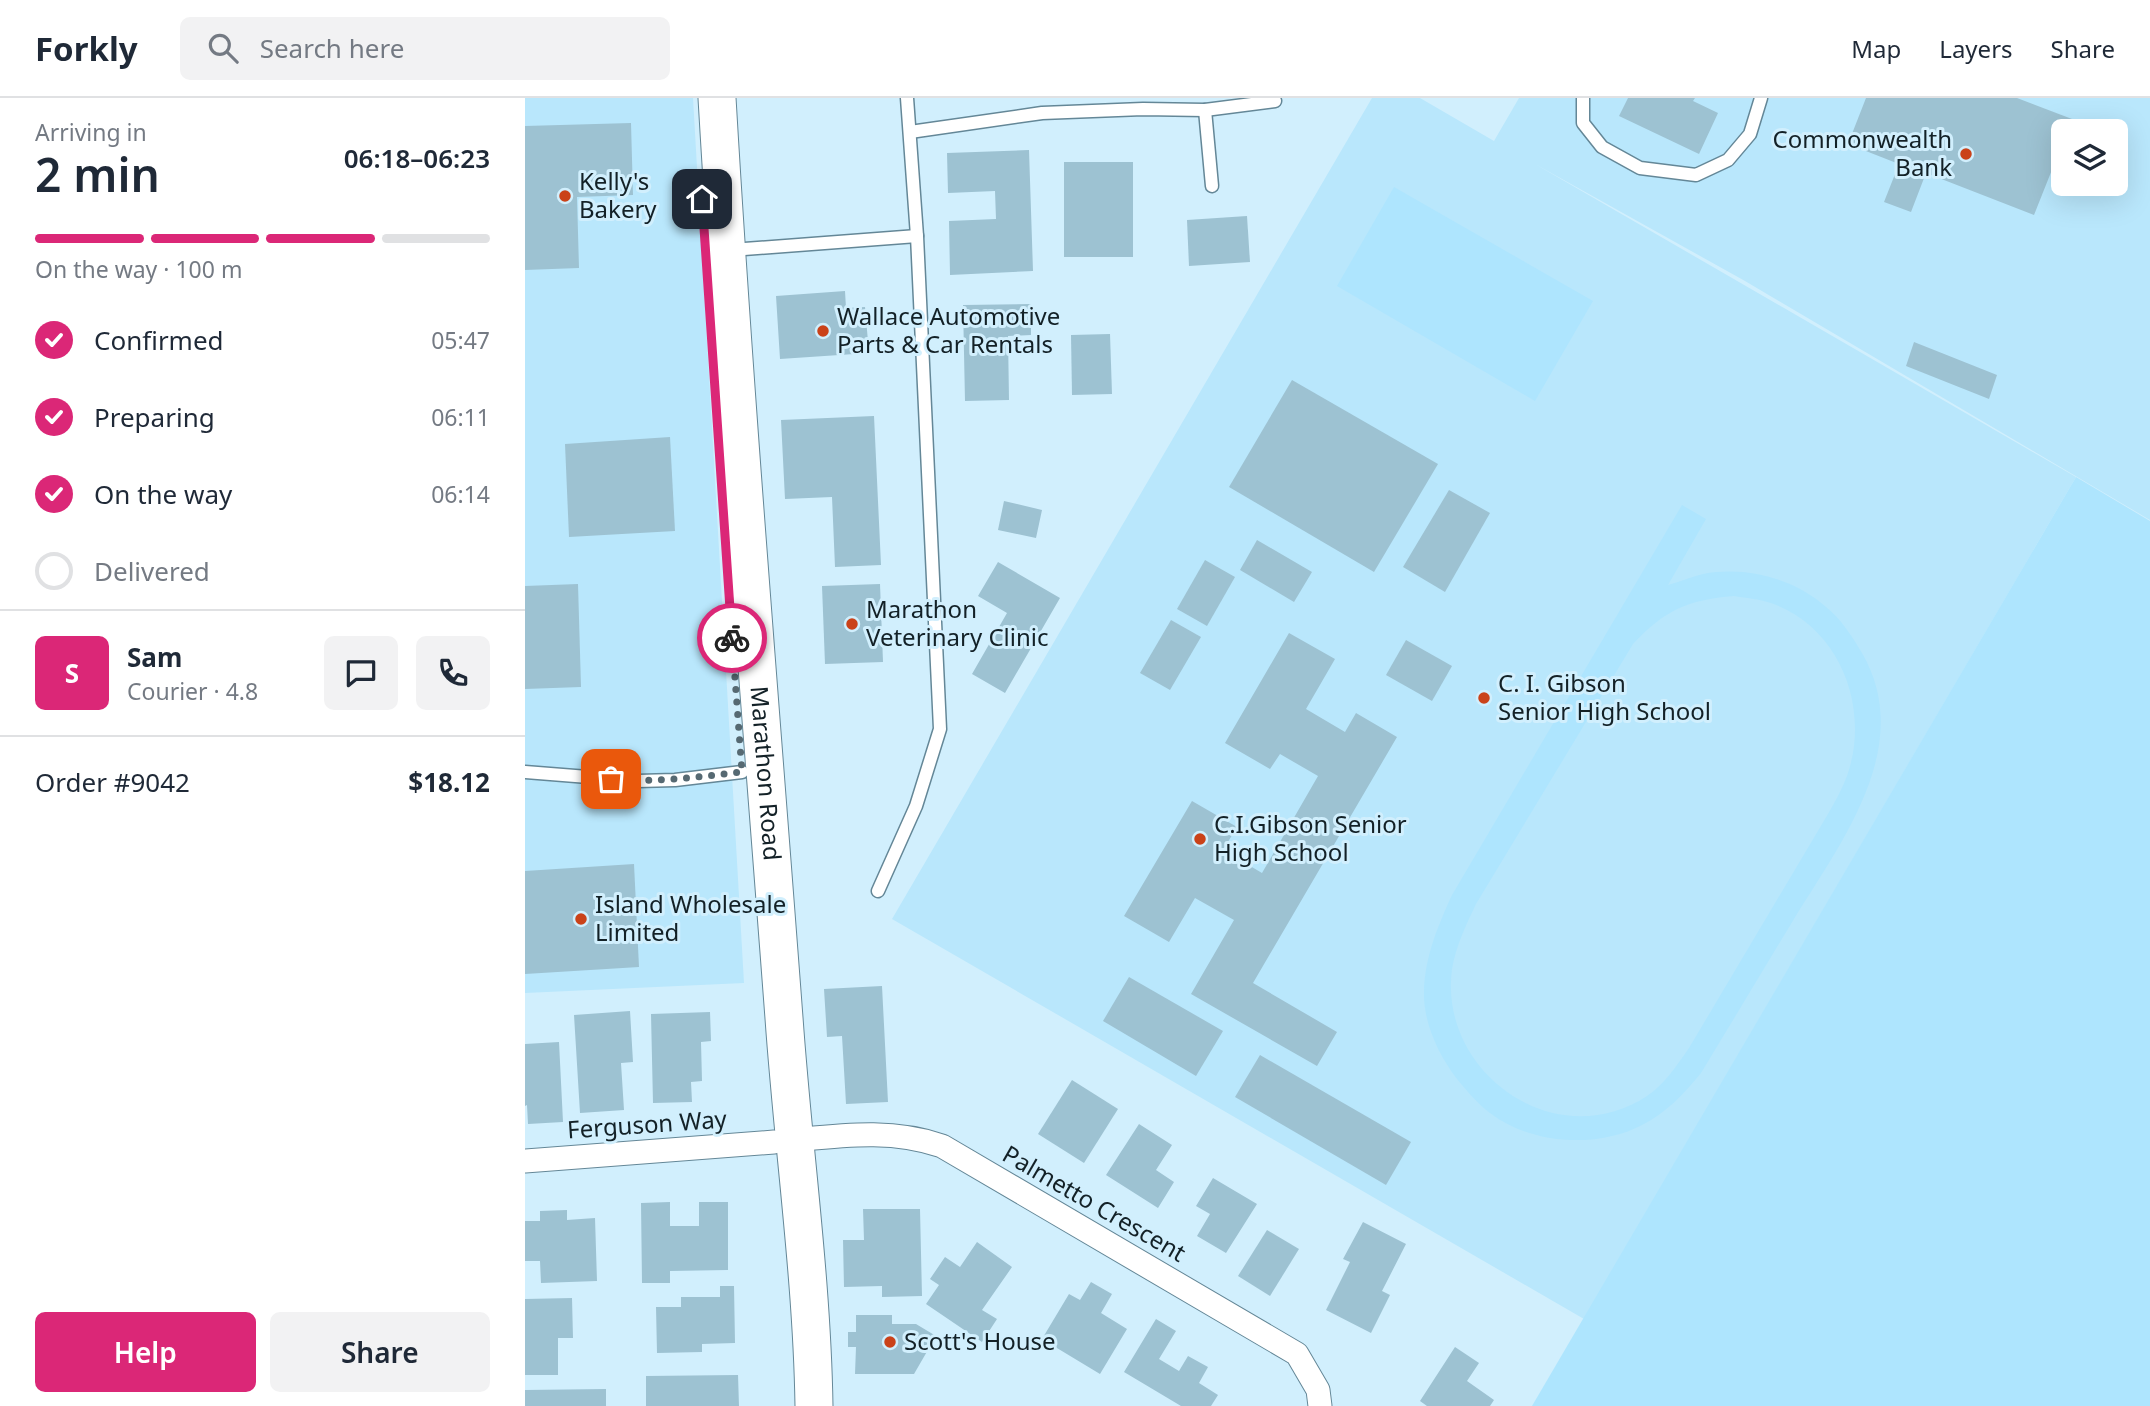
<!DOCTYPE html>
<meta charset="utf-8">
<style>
body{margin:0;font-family:"Noto Sans",sans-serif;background:#f2f2f3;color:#1f2937;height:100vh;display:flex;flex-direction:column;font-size:26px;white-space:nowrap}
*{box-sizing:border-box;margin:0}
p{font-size:23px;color:#747a83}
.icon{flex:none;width:38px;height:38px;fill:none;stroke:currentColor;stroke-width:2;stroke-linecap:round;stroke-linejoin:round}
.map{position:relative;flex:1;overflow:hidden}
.panel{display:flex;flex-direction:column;background:#fff;width:525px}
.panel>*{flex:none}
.controls{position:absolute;left:1526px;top:21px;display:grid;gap:14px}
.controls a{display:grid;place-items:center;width:77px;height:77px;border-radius:10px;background:#fff;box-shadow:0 7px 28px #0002;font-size:35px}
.pin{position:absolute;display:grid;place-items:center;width:60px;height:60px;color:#fff;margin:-30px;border-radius:14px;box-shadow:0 4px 10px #0006}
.courier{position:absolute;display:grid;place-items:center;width:70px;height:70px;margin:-35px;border:5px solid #db2777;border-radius:50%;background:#fff;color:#222;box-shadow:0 2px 9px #0007}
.overview em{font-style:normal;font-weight:600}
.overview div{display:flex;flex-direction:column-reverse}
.overview{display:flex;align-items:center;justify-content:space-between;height:119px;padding:0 35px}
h1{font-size:46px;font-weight:600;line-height:52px}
.bar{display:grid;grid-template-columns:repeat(4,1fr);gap:10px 7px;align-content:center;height:84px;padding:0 35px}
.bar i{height:9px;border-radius:5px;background:#e0e1e3}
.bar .current{background:#db2777}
.bar p{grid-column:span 4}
.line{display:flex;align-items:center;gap:18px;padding:0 35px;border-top:2px solid #e0e1e3}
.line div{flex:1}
.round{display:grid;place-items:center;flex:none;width:74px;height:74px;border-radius:10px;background:#f2f2f3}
ol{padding:0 35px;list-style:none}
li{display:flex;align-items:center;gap:21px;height:77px}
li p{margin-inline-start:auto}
li .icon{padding:7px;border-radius:50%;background:#db2777;color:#fff;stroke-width:4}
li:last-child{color:#747a83}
li i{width:38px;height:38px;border:4px solid #e0e1e3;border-radius:50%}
.cta{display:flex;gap:14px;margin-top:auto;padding:14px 35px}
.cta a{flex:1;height:80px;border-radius:10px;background:#db2777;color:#fff;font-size:28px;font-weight:600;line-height:80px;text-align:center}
.cta a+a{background:#f2f2f3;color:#1f2937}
header{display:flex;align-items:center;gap:42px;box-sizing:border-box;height:98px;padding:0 35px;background:#fff;border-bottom:2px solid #e0e1e3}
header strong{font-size:33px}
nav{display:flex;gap:38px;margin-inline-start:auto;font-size:24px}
.search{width:490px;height:63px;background:#f2f2f3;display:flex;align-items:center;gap:18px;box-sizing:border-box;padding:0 24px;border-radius:10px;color:#747a83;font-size:26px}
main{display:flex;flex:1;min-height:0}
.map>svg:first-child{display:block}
.built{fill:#b9e7fc;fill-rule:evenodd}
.green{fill:#aee5fe;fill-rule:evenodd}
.building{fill:#9dc2d2}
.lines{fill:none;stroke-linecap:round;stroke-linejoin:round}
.lane-casing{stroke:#648797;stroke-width:15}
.street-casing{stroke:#648797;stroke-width:25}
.primary-casing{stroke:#648797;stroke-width:39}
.lane{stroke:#fff;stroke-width:12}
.street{stroke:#fff;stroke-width:23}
.primary{stroke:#fff;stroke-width:37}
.done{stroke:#566972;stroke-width:7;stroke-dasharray:0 12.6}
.route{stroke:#db2777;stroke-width:9}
.poi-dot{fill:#ca4219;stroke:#d1effd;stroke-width:2.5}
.labels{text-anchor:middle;stroke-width:6;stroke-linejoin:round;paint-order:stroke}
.poi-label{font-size:24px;fill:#132127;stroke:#d1effd;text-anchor:start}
.street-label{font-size:24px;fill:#132127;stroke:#d1effd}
</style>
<header>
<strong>Forkly</strong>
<div class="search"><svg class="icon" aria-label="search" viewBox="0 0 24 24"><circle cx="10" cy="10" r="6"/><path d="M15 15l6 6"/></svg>Search here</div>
<nav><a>Map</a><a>Layers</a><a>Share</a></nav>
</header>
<main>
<section class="panel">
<div class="overview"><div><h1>2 min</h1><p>Arriving in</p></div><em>06:18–06:23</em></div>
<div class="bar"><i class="current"></i><i class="current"></i><i class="current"></i><i></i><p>On the way · 100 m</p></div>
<ol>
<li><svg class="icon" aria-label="check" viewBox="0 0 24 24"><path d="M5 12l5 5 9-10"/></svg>Confirmed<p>05:47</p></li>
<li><svg class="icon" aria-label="check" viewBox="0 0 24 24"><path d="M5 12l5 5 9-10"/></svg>Preparing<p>06:11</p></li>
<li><svg class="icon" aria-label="check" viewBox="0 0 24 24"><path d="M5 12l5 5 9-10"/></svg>On the way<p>06:14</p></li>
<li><i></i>Delivered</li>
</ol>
<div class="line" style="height:126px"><b class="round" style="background:#db2777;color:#fff">S</b><div><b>Sam</b><p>Courier · 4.8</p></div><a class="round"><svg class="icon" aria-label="chat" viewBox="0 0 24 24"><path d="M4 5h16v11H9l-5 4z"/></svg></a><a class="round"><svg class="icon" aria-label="phone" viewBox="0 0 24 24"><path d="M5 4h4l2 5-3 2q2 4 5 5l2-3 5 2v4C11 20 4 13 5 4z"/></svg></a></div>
<div class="line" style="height:91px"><div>Order #9042</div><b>$18.12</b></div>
<div class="cta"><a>Help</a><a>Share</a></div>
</section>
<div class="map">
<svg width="1625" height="1308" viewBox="0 0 1625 1308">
<rect width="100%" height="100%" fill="#d1effd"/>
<g class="built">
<path d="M 0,0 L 168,0 L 219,885 L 0,895 Z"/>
<path d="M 847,0 L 895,0 L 969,43 L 994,0 L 1625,0 L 1625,422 L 1220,183 L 1010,66 L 1551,379 L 1059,1221 L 367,821 ZM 1538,33 L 1591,33 L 1591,86 L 1538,86 Z"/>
</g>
<g class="green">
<path d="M 869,89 L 1068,203 L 1010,303 L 812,188 Z"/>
<path d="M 1551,379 L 1625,423 L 1625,1308 L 1007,1308 Z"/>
<path d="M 1157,407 L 1181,421 L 1143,487 C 1154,484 1166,479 1178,476 C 1221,468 1268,480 1301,509 C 1316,521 1327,538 1337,555 C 1391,648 1316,744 1269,821 C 1238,872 1207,924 1176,975 C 1159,996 1141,1015 1117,1027 C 1072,1051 1005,1046 965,1015 C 952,1005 942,993 932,981 C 913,956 898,924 899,893 C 900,858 913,828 927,797 ZM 1209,498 C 1221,500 1234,501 1246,505 C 1315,529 1346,610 1322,678 C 1317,691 1310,704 1303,716 L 1164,950 C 1152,967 1140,986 1122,998 C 1031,1058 913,975 927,871 C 931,848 941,827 951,806 L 1108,546 C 1140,512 1162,502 1209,498 Z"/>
</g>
<g class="building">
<path d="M 1103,0 L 1170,0 L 1168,3 L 1193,15 L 1174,56 L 1094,18 Z"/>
<path d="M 1341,0 L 1492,0 L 1547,21 L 1542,33 L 1538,33 L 1538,44 L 1509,117 L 1401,75 L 1386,114 L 1359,104 L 1374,66 L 1323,46 Z"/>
<path d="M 106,25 L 108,97 L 52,99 L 54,170 L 0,172 L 0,28 Z"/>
<path d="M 504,52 L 508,173 L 425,177 L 424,123 L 471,121 L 470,93 L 423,95 L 422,55 Z"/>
<rect x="539" y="64" width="69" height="95"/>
<path d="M 722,118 L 725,164 L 664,168 L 662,122 Z"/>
<path d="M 320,193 L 321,210 L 340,209 L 344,255 L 255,261 L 251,198 Z"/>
<path d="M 506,206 L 506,237 L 483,238 L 484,302 L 440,303 L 438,207 Z"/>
<path d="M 585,236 L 587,296 L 547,297 L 546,237 Z"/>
<path d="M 1389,244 L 1472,277 L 1464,301 L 1381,268 Z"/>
<path d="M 767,282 L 913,366 L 849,474 L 704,389 Z"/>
<path d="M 349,318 L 356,467 L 310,469 L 307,399 L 260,401 L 256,322 Z"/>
<path d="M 145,339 L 150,433 L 44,439 L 40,346 Z"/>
<path d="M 924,392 L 965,415 L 920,494 L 878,469 Z"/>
<path d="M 479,403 L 517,412 L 511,440 L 473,432 Z"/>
<path d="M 732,442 L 787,474 L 769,504 L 715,472 Z"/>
<path d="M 680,462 L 710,479 L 682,528 L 652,511 Z"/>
<path d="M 473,464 L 535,500 L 480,595 L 447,576 L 482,515 L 453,498 Z"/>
<path d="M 53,486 L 56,589 L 0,591 L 0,488 Z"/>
<path d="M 355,486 L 358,564 L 300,566 L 297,488 Z"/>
<path d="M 646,522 L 676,539 L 645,592 L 615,575 Z"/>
<path d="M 764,535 L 810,561 L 781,611 L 820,634 L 831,615 L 872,639 L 728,885 L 812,934 L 792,968 L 666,896 L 709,822 L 670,800 L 644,844 L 599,818 L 667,703 L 712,729 L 698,752 L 737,775 L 793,678 L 755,656 L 745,671 L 700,645 Z"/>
<path d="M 881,542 L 927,568 L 907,603 L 861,577 Z"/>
<path d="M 109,766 L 114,869 L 0,876 L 0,773 Z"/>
<path d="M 604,879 L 698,933 L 671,978 L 578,923 Z"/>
<path d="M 357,888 L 363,1004 L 321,1006 L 317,938 L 302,939 L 299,891 Z"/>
<path d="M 105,913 L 108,964 L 96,965 L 99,1012 L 55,1015 L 49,917 Z"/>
<path d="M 185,914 L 186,943 L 176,944 L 177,983 L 166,984 L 167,1004 L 128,1005 L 126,916 Z"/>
<path d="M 34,944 L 38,1024 L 3,1026 L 2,1007 L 0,1008 L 0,946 Z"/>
<path d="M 735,957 L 886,1044 L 861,1087 L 710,999 Z"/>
<path d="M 547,982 L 593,1011 L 559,1065 L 513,1036 Z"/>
<path d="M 614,1026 L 647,1047 L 631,1072 L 649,1084 L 633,1110 L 581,1077 Z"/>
<path d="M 688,1080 L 732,1106 L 701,1155 L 672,1138 L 685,1116 L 671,1108 Z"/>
<path d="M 145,1104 L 145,1128 L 174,1128 L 174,1104 L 203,1104 L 203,1172 L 145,1173 L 145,1185 L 117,1185 L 116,1105 Z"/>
<path d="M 338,1111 L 395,1111 L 397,1198 L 357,1199 L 357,1188 L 319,1189 L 318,1142 L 339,1142 Z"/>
<path d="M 42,1112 L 42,1122 L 70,1120 L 72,1183 L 16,1185 L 15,1163 L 0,1163 L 0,1123 L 15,1123 L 15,1113 Z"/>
<path d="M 838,1124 L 881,1146 L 857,1193 L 865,1197 L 846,1235 L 801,1212 L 825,1164 L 818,1161 Z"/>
<path d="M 742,1132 L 774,1151 L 745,1198 L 713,1178 Z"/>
<path d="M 452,1144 L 487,1169 L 457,1212 L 472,1221 L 457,1244 L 401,1206 L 414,1187 L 405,1181 L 420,1159 L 435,1169 Z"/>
<path d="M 566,1184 L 587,1196 L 576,1215 L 602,1231 L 575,1276 L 517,1241 L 544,1196 L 555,1202 Z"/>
<path d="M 195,1188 L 209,1188 L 210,1245 L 177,1246 L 177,1254 L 132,1255 L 131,1209 L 156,1209 L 156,1199 L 195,1199 Z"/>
<path d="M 47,1200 L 48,1240 L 33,1240 L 33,1277 L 0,1277 L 0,1201 Z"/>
<path d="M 331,1217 L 367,1217 L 367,1226 L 391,1226 L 411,1238 L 389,1276 L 330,1276 L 331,1249 L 323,1249 L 323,1234 L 331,1234 Z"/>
<path d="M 631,1221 L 651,1233 L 634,1261 L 654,1273 L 663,1258 L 683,1269 L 674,1285 L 693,1297 L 686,1308 L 656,1308 L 599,1274 Z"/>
<path d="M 930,1249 L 954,1265 L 942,1283 L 969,1302 L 965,1308 L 902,1308 L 895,1303 Z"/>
<path d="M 213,1277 L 214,1308 L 121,1308 L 121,1278 Z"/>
<path d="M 81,1291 L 81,1308 L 0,1308 L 0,1292 Z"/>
</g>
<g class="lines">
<g class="lane-casing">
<g id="lane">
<path d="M 1058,0 L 1058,25 L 1077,49 L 1115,70 L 1171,77 L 1203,62 L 1225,36 L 1236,0"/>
<path d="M 680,12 L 687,88"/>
<path d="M 385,34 L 517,15 L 618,11 L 680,12 L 750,3"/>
<path d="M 206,152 L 392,138"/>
<path d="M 0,674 L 113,683 L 150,682 L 217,674"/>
<path d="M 353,793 L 391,708 L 415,631 L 392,138 L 382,0"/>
</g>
</g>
<g class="street-casing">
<g id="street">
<path d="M 269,1042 C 321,1037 368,1031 417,1048 L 772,1256 L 793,1292 L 795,1308"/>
<path d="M 0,1063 L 249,1044"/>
</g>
</g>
<g class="primary-casing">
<g id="primary">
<path id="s1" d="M 192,0 C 210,307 236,614 259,920 C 268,1049 287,1179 289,1308"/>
</g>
</g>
<use href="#lane" class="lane"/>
<use href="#street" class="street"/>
<use href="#primary" class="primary"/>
</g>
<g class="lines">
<path class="done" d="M 86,681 C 130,685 173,679 217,674 L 207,540"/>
<path class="route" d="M 177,101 L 207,540"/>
</g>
<g class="poi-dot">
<circle cx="1441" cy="56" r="7"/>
<circle cx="40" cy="98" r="7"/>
<circle cx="298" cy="233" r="7"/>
<circle cx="327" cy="526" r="7"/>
<circle cx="959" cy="600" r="7"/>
<circle cx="675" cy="741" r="7"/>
<circle cx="56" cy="821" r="7"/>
<circle cx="365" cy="1244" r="7"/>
</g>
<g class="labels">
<g class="poi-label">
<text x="1427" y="50" text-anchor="end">Commonwealth<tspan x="1427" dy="28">Bank</tspan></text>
<text x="54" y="92">Kelly's<tspan x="54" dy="28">Bakery</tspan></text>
<text x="312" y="227">Wallace Automotive<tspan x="312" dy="28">Parts &amp; Car Rentals</tspan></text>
<text x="341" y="520">Marathon<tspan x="341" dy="28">Veterinary Clinic</tspan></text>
<text x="973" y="594">C. I. Gibson<tspan x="973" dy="28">Senior High School</tspan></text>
<text x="689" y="735">C.I.Gibson Senior<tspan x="689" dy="28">High School</tspan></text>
<text x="70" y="815">Island Wholesale<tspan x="70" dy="28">Limited</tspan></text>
<text x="379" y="1252">Scott's House</text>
</g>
<g class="street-label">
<text dy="8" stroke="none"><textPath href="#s1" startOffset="677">Marathon Road</textPath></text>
<text transform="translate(122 1027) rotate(-4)" y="8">Ferguson Way</text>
<text transform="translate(569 1106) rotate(30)" y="8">Palmetto Crescent</text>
</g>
</g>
</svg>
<div class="controls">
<a><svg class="icon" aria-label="layers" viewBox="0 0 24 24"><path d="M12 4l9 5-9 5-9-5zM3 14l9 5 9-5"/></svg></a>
</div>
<div class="pin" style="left:86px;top:681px;background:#ea580c"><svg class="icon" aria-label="bag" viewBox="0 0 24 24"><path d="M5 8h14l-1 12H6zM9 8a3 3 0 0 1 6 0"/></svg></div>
<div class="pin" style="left:177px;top:101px;background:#1f2937"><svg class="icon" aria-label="home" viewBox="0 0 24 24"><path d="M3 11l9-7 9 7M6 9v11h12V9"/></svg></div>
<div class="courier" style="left:207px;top:540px"><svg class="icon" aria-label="bike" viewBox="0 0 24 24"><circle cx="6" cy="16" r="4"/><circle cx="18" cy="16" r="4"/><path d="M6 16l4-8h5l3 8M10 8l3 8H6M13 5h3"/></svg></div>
</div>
</main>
